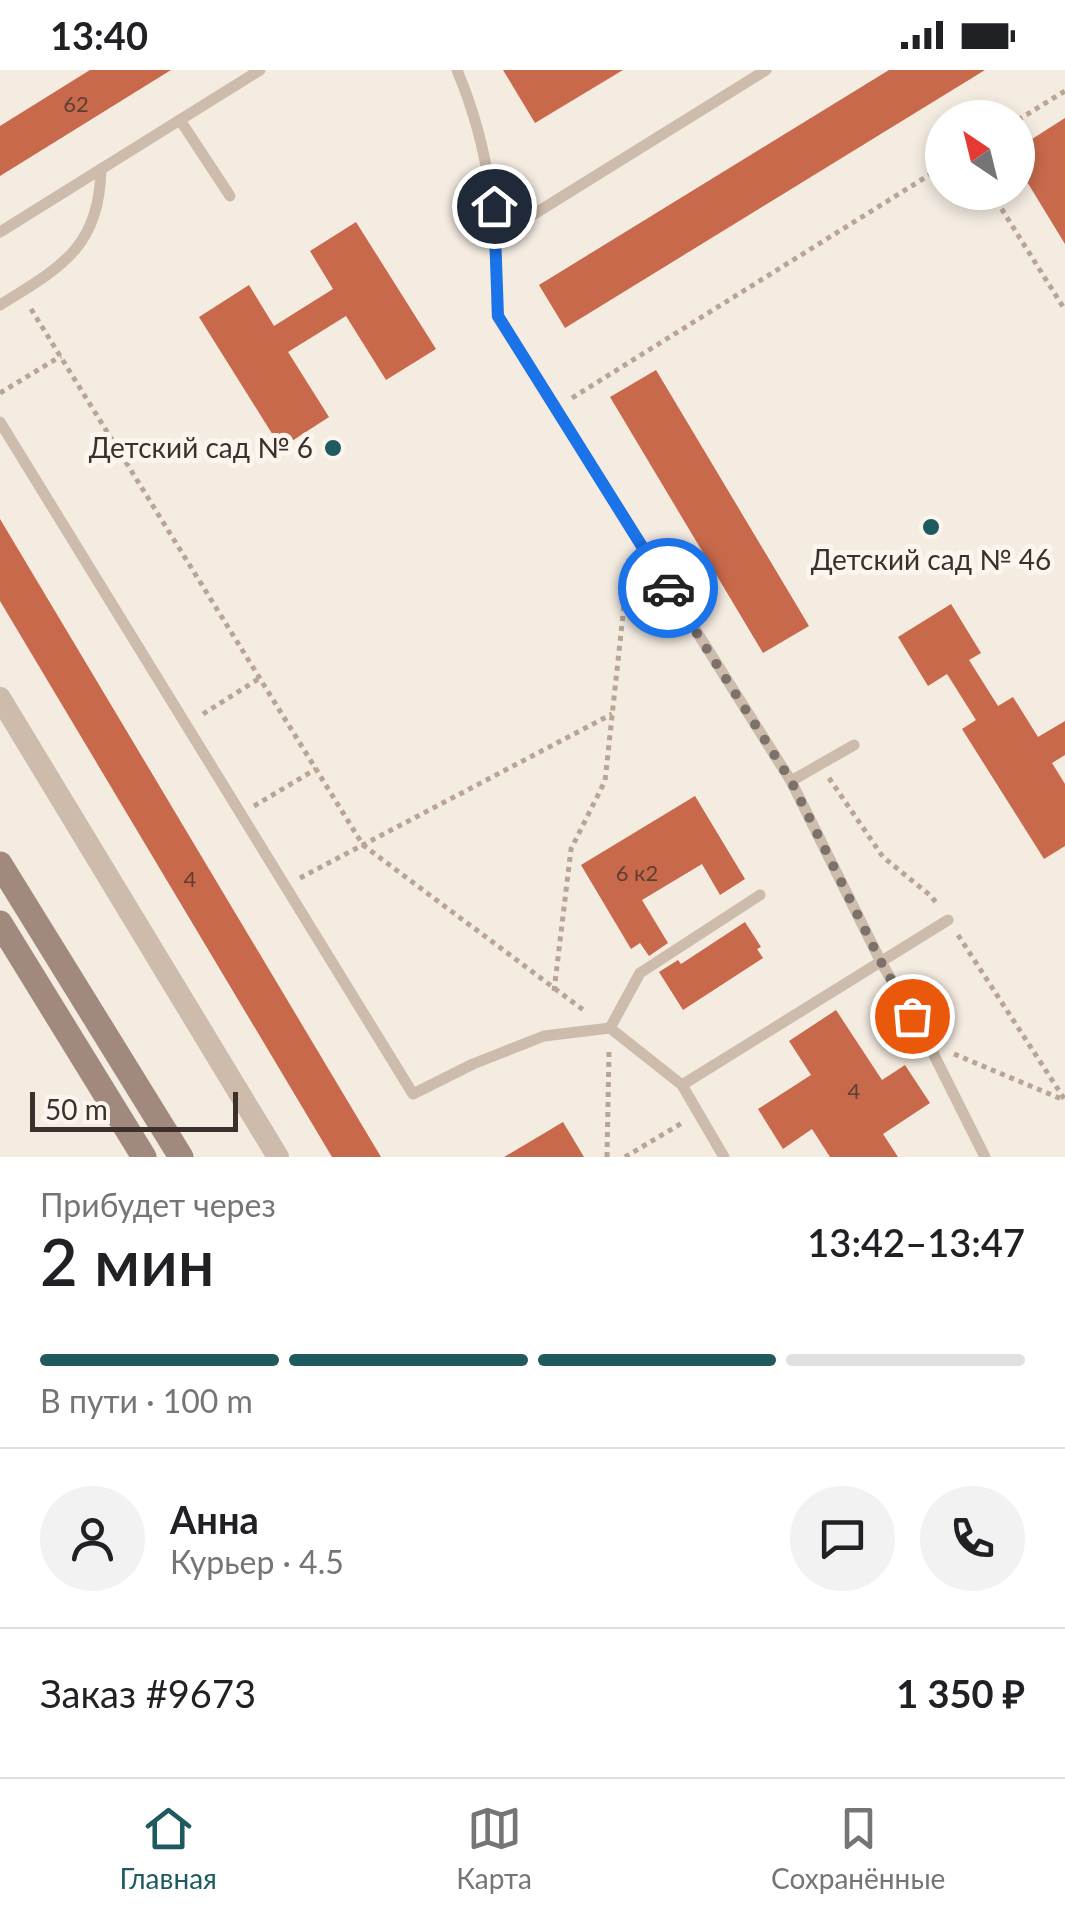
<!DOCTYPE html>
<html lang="ru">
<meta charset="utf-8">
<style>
body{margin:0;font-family:Lato,sans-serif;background:#f2f2f2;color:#202124;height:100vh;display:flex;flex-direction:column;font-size:38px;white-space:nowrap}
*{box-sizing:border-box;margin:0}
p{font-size:32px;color:#757577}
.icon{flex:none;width:55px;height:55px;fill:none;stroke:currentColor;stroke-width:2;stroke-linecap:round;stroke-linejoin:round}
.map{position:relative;height:1087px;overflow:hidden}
.panel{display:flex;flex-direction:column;background:#fff;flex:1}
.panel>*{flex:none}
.needle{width:65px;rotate:325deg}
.buttons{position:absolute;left:925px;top:30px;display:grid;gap:20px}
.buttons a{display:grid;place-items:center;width:110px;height:110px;border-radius:50%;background:#fff;box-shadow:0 5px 15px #0003;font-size:50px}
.scale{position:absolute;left:30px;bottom:25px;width:208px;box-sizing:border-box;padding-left:10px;border:5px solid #3b302b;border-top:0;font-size:28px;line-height:35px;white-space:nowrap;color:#3b302b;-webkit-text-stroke:8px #fbf5ee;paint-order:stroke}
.pin{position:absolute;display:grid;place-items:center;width:85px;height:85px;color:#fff;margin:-42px;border:5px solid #fff;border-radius:50%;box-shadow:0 2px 10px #0007}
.courier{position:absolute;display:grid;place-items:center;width:100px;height:100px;margin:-50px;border:8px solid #1a73e8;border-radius:50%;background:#fff;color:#222;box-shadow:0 2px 12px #0007}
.headline em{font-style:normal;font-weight:600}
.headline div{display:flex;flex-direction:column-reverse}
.headline{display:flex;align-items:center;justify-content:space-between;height:170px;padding:0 40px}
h1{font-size:65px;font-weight:600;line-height:75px}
.bar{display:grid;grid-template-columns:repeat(4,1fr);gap:15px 10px;align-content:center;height:120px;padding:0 40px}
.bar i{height:12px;border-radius:8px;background:#e0e0e0}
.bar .on{background:#1f5a5e}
.bar p{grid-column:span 4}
.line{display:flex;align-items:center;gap:25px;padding:0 40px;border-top:2px solid #e0e0e0}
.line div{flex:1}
.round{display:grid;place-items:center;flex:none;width:105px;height:105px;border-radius:52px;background:#f2f2f2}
.status{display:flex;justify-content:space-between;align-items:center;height:70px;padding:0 50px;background:#fff;direction:ltr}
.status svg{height:28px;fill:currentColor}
.menu{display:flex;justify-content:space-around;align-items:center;height:140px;border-top:2px solid #e0e0e0;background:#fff;font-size:28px;color:#757577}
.menu a{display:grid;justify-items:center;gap:5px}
.menu .on{color:#1f5a5e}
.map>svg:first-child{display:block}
.building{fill:#c8694b}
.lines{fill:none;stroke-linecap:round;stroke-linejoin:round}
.path{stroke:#b9a596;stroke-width:5;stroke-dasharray:5 5;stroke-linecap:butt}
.lane{stroke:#cdbbac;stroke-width:11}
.street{stroke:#cdbbac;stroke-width:22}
.secondary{stroke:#a18a7d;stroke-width:25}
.done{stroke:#7c716b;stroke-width:10;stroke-dasharray:0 18}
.route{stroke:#1a73e8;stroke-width:12}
.poi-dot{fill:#1f5a5e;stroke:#fbf5ee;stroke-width:4}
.labels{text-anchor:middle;stroke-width:10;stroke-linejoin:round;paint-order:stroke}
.number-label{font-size:22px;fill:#5e3e33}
.poi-label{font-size:28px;fill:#3b302b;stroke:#fbf5ee;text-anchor:end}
</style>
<div class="status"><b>13:40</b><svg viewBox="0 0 49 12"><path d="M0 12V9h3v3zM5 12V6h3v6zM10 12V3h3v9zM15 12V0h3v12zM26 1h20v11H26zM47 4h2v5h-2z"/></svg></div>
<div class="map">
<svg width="1065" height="1087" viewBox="0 0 1065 1087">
<rect width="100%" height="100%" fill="#f4ebe1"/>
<g class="building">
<path d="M 90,0 L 171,0 L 0,106 L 0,56 Z"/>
<path d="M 503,0 L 623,0 L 535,53 Z"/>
<path d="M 889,0 L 985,0 L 565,258 L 539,215 Z"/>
<path d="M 1065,48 L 1065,174 L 1018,97 L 1018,78 Z"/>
<path d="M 356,152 L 436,279 L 386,310 L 346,246 L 288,282 L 329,347 L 281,378 L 199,247 L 249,215 L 274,256 L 333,219 L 310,181 Z"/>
<path d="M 656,300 L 809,556 L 763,583 L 610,327 Z"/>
<path d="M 0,449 L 381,1087 L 332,1087 L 0,531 Z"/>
<path d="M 951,534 L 981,583 L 969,590 L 998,636 L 1013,627 L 1038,667 L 1065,651 L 1065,685 L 1052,693 L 1065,714 L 1065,776 L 1044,789 L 962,659 L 976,650 L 947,604 L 928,616 L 898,567 Z"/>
<path d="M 695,726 L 745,809 L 720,825 L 702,794 L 642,830 L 668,873 L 649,886 L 640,873 L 631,879 L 581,795 Z"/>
<path d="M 745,852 L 761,877 L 757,879 L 763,888 L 683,940 L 659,902 L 678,890 L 681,894 Z"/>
<path d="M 836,940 L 882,1010 L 905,995 L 930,1033 L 883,1064 L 898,1087 L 830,1087 L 812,1059 L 783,1079 L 758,1039 L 811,1005 L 789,971 Z"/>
<path d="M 563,1052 L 584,1087 L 504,1087 Z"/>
</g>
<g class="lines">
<g class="path">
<path d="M 1018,50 L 1065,21"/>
<path d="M 991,122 L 1065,240"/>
<path d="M 31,239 L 363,775 L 586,942"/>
<path d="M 0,323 L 61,286"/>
<path d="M 572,328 L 942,97"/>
<path d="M 203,644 L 260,608"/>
<path d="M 829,708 L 883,787 L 931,826 L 938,835"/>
<path d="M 254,736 L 316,699"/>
<path d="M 300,808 L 612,644"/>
<path d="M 958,865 L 1065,1030"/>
<path d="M 554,921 L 571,779 L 605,711 L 629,489"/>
<path d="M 954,984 L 1064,1030"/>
<path d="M 607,1087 L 609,980"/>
<path d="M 625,1087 L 682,1053"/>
</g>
<g class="lane">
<path d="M 457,0 C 492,83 497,157 497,246 L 791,711 L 881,892 L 928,973 L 985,1087"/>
<path d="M 180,50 L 230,126"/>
<path d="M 0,162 L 260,0"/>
<path d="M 497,167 L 766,0"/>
<path d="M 0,235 C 61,197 99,178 101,99"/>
<path d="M 0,352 L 413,1024 L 473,994 L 544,966 L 610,958 L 682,1015 L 724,1087"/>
<path d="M 791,711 L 854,675"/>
<path d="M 610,958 L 640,903 L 760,825"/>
<path d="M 682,1015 L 948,850"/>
</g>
<path class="street" d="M 0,628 L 278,1087"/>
<g class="secondary">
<path d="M 0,794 L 181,1087"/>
<path d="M 0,853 L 144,1087"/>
</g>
</g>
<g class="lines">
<path class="done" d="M 668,518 L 791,711 L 881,892 L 912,946"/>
<path class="route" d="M 494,136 L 498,246 L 668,518"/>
</g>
<g class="poi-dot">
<circle cx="333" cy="378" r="10"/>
<circle cx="931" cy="457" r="10"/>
</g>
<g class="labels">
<g class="number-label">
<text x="76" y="42">62</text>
<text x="637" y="811">6 к2</text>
<text x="190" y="817">4</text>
<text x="854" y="1029">4</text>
</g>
<g class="poi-label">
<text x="313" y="388">Детский сад № 6</text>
<text x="931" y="500" text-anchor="middle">Детский сад № 46</text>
</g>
</g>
</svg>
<div class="buttons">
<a><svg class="needle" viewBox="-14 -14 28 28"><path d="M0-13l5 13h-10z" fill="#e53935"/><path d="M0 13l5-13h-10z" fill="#757577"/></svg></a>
</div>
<div class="scale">50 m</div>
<div class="pin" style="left:912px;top:946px;background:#ea580c"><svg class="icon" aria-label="bag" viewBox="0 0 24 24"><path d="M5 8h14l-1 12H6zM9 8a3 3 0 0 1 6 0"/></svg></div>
<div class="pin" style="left:494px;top:136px;background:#1f2937"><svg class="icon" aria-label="home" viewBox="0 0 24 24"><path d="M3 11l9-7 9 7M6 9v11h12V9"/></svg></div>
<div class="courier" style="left:668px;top:518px"><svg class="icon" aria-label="car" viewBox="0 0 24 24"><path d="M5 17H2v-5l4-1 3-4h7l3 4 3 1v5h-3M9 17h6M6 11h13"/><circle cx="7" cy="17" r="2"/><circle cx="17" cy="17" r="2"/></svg></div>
</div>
<section class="panel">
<div class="headline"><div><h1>2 мин</h1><p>Прибудет через</p></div><em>13:42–13:47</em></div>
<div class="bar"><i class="on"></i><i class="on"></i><i class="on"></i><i></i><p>В пути · 100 m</p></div>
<div class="line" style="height:180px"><a class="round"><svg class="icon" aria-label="person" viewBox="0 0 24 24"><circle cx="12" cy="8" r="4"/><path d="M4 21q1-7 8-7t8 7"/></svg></a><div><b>Анна</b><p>Курьер · 4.5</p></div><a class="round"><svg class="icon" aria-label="chat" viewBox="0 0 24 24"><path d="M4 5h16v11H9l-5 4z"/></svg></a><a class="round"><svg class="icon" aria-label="phone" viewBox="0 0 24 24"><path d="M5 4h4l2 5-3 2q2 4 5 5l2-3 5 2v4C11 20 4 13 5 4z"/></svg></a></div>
<div class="line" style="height:130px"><div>Заказ #9673</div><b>1 350 ₽</b></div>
</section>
<nav class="menu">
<a class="on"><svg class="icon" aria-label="home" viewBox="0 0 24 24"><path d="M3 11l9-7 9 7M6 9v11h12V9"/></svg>Главная</a>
<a><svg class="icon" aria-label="map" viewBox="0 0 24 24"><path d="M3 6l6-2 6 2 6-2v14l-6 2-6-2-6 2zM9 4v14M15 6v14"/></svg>Карта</a>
<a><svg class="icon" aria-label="saved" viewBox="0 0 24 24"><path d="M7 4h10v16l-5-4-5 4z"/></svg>Сохранённые</a>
</nav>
